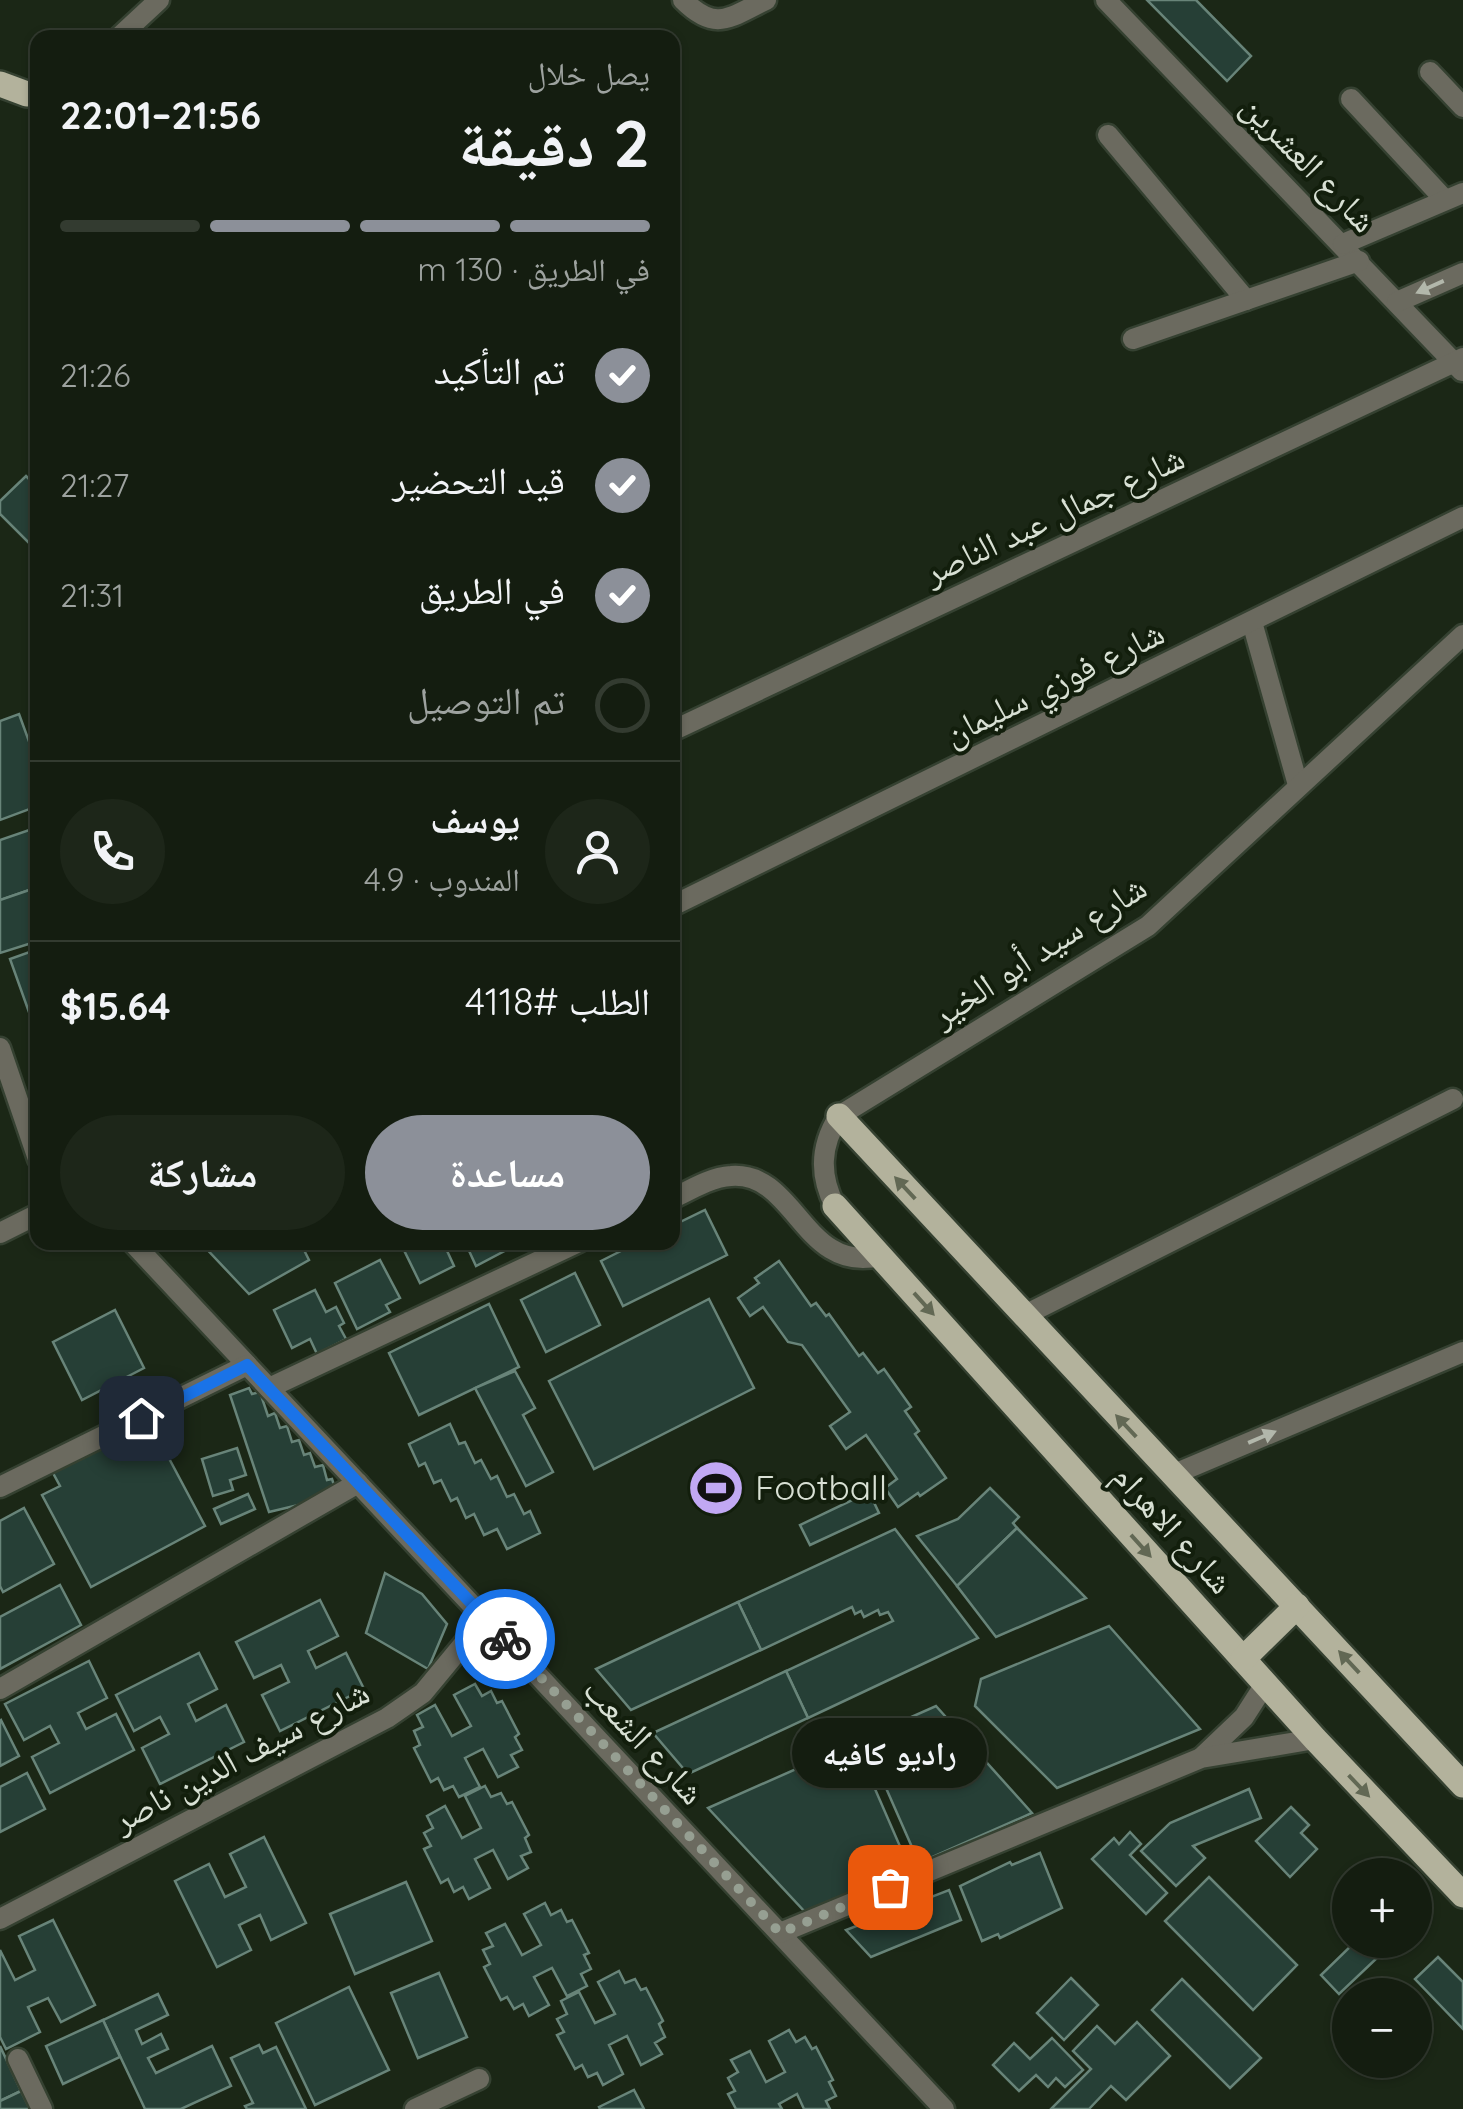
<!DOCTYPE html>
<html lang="ar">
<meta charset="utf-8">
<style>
body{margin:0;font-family:Quicksand,"Noto Naskh Arabic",sans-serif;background:#1d2619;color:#f1f3f6;direction:rtl;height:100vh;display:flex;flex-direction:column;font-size:38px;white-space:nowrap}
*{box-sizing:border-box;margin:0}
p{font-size:32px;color:#9da29f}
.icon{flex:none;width:55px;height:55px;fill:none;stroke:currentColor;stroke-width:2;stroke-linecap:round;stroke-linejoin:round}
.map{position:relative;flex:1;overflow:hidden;direction:ltr}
.drawer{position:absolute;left:30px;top:30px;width:650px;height:1220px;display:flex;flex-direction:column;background:#141d10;border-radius:20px;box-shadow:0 2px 8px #0004,0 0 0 2px #333b30;direction:rtl}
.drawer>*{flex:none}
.tools{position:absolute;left:1332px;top:1858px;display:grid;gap:20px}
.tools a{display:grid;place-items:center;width:100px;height:100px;border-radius:50%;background:#141d10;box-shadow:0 2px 8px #0004,0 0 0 2px #333b30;font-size:50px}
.pin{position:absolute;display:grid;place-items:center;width:85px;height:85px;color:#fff;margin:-42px;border-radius:20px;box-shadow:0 5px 15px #0006}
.courier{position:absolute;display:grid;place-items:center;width:100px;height:100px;margin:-50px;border:8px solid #1a73e8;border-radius:50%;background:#fff;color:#222;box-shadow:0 2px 12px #0007}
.bubble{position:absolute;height:70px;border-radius:35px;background:#141d10;box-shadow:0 2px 8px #0004,0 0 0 2px #333b30;font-size:32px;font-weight:800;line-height:70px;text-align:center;direction:rtl}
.headline em{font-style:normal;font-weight:800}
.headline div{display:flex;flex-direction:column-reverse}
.headline{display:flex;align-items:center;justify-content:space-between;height:170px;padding:0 30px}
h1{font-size:65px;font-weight:800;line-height:75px}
.bar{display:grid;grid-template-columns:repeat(4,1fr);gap:15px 10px;align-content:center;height:120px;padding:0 30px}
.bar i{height:12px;border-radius:8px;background:#333b30}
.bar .on{background:#8c9099}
.bar p{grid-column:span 4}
.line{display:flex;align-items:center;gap:25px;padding:0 30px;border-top:2px solid #333b30}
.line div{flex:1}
.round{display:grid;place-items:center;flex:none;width:105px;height:105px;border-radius:52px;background:#1d2619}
ol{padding:0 30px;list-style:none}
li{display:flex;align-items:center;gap:30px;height:110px}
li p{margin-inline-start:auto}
li .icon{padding:10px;border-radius:50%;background:#8c9099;color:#fff;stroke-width:4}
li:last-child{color:#9da29f}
li i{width:55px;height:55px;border:5px solid #333b30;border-radius:50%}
.button{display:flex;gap:20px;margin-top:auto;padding:20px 30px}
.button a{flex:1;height:115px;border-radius:60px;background:#8c9099;color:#fff;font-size:40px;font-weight:800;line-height:115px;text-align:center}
.button a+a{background:#1d2619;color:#f1f3f6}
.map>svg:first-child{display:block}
.building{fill:#263f36;stroke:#688479;stroke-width:2.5}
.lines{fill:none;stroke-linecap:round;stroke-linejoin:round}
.street-casing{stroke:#354131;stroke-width:25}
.primary-casing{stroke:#354131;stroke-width:30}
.street{stroke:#6b6a5f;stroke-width:20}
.primary{stroke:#b3b29c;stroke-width:25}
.oneway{fill:#b2b7ab}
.oneway2{fill:#626854}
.done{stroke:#969f92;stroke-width:10;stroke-dasharray:0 18}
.route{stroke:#1a73e8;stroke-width:12}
.labels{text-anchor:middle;stroke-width:8;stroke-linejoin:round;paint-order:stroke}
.street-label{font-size:35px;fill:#d8e0d4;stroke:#121e0c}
.poi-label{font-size:35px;fill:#d8e0d4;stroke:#121e0c;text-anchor:start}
</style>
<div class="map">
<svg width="1463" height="2109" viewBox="0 0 1463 2109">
<rect width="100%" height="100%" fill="#1b2716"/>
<g class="building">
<path d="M 1147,0 L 1196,0 L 1251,56 L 1227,81 Z"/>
<path d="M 26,476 L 38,488 L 38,552 L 0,514 L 0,501 Z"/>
<path d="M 19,714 L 38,766 L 38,806 L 0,820 L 0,721 Z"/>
<path d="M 38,827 L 38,887 L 0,900 L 0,840 Z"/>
<path d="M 38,887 L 38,941 L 0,953 L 0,900 Z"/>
<path d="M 38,949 L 38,1013 L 30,1015 L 10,959 Z"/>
<path d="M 705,1210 L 727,1255 L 623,1306 L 601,1261 L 639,1242 L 672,1242 L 672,1226 Z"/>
<path d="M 200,1242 L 300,1242 L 309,1260 L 249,1294 Z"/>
<path d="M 400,1242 L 443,1242 L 454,1266 L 420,1283 Z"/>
<path d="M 465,1242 L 507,1242 L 510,1248 L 476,1266 Z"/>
<path d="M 380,1260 L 400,1298 L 386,1305 L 390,1312 L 357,1329 L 335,1283 Z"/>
<path d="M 779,1261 L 811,1306 L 816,1303 L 826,1316 L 829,1314 L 859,1356 L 863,1353 L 878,1373 L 884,1369 L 911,1407 L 905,1411 L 919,1431 L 915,1434 L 946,1478 L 920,1496 L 918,1493 L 898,1507 L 885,1488 L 897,1479 L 866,1435 L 846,1449 L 830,1426 L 850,1412 L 802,1345 L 788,1342 L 763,1307 L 750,1316 L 738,1298 L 759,1283 L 755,1278 Z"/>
<path d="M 575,1273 L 600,1325 L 546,1352 L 521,1300 Z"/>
<path d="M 315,1290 L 326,1312 L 336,1307 L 344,1323 L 339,1326 L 346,1339 L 317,1354 L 310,1339 L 292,1348 L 274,1310 Z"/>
<path d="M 709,1299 L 754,1388 L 594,1469 L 549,1381 Z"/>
<path d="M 489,1304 L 519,1367 L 419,1415 L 389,1353 Z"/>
<path d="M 115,1310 L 144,1368 L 82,1400 L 53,1342 Z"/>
<path d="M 515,1371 L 535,1408 L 523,1415 L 553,1472 L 526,1486 L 475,1388 Z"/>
<path d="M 249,1388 L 252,1394 L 260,1392 L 268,1416 L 275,1413 L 280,1428 L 287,1426 L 292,1442 L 299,1440 L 304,1455 L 310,1453 L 315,1467 L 323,1465 L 327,1480 L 332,1479 L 336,1491 L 310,1499 L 311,1502 L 269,1512 L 230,1395 Z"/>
<path d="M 450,1424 L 459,1444 L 465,1442 L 475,1463 L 481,1460 L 491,1479 L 497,1476 L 507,1497 L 514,1494 L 524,1514 L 530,1511 L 540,1533 L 507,1549 L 497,1529 L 484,1535 L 474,1514 L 466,1518 L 457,1498 L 451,1501 L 441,1480 L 434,1483 L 425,1463 L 419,1466 L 409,1444 Z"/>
<path d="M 135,1429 L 142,1442 L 156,1434 L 205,1526 L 91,1587 L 42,1495 L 60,1486 L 53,1473 Z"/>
<path d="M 237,1448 L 246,1475 L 230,1480 L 233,1490 L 213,1496 L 202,1459 Z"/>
<path d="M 990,1488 L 1019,1517 L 1013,1523 L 1017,1528 L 957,1586 L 917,1536 L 958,1519 Z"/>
<path d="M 869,1492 L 879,1513 L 810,1545 L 800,1525 Z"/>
<path d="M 248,1494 L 255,1509 L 221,1524 L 214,1509 Z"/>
<path d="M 24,1508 L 54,1564 L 3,1592 L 0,1586 L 0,1521 Z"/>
<path d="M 1017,1528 L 1086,1598 L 996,1637 L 957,1586 Z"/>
<path d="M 895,1529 L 978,1638 L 808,1718 L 786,1671 L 893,1621 L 888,1612 L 880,1615 L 878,1610 L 864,1617 L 861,1611 L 855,1614 L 852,1607 L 761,1650 L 738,1602 Z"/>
<path d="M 385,1573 L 422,1594 L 447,1624 L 428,1669 L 366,1633 Z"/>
<path d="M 60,1585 L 81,1625 L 0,1669 L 0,1617 Z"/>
<path d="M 320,1600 L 338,1636 L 308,1651 L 316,1668 L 346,1653 L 364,1689 L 280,1731 L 262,1695 L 289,1682 L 281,1665 L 254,1678 L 236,1642 Z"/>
<path d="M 738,1602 L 761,1650 L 631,1710 L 596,1669 Z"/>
<path d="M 1109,1626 L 1200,1729 L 1057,1788 L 975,1706 L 981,1679 Z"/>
<path d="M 199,1653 L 217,1689 L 188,1704 L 196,1721 L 226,1705 L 244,1742 L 160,1784 L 142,1748 L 169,1734 L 160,1717 L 134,1731 L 116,1695 Z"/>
<path d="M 89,1661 L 107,1698 L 78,1713 L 86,1729 L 116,1714 L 134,1750 L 50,1793 L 32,1757 L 59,1743 L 50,1726 L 24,1740 L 5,1704 Z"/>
<path d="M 786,1671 L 808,1718 L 688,1774 L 653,1733 Z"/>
<path d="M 475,1684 L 482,1696 L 491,1691 L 497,1703 L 502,1701 L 519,1734 L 515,1737 L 522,1750 L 511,1755 L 518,1767 L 498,1777 L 483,1749 L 465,1758 L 480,1787 L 459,1797 L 453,1786 L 444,1790 L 438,1778 L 431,1782 L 414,1748 L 420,1745 L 414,1731 L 423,1727 L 417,1715 L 435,1705 L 452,1736 L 471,1726 L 454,1695 Z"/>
<path d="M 936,1706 L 1032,1813 L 919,1863 L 864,1738 Z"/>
<path d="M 1,1720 L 19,1756 L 0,1766 L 0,1721 Z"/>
<path d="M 855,1743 L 909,1867 L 806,1913 L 708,1808 Z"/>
<path d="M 27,1773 L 45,1809 L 0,1832 L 0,1787 Z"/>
<path d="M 485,1786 L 491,1797 L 501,1793 L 507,1804 L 512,1802 L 529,1835 L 525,1838 L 531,1852 L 521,1856 L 528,1868 L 508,1879 L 493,1850 L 475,1859 L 490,1888 L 469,1899 L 463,1887 L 454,1892 L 448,1879 L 441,1883 L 424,1849 L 431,1846 L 424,1833 L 433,1828 L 427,1816 L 445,1806 L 462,1838 L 481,1828 L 465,1796 Z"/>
<path d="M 1249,1789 L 1261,1818 L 1193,1846 L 1205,1858 L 1176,1886 L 1141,1851 L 1170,1823 Z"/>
<path d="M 1291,1807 L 1309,1825 L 1301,1833 L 1317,1849 L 1290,1877 L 1256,1841 Z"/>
<path d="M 1130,1832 L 1141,1844 L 1130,1855 L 1167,1893 L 1146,1914 L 1092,1859 L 1114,1838 L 1119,1844 Z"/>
<path d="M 264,1837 L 306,1923 L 271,1940 L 260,1915 L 239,1925 L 251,1950 L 217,1967 L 175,1881 L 209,1864 L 225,1897 L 246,1887 L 230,1854 Z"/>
<path d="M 1040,1853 L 1062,1908 L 1000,1938 L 998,1934 L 982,1941 L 960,1886 L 1010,1862 L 1012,1865 Z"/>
<path d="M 1209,1877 L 1297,1965 L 1253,2010 L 1165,1921 Z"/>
<path d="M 406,1882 L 432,1941 L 355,1974 L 330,1914 Z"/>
<path d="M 949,1890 L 961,1920 L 871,1957 L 846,1930 Z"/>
<path d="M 545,1903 L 551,1915 L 561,1910 L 567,1922 L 572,1920 L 589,1953 L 584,1955 L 591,1969 L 581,1974 L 587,1986 L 567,1996 L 552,1968 L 534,1977 L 549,2005 L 529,2016 L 523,2004 L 514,2009 L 507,1997 L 501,2000 L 484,1967 L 490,1964 L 483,1950 L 493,1946 L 486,1933 L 505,1924 L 522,1955 L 541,1945 L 524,1914 Z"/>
<path d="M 53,1920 L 95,2005 L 61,2022 L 48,1998 L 28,2007 L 40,2032 L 6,2049 L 0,2037 L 0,1950 L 15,1980 L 35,1970 L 19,1936 Z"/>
<path d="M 1357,1940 L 1396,1940 L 1339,1994 L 1321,1975 Z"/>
<path d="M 1438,1957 L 1463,1982 L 1463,2029 L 1415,1979 Z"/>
<path d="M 619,1971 L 625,1983 L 635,1979 L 641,1990 L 646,1988 L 663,2021 L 659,2024 L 665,2037 L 655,2043 L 662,2054 L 641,2065 L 627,2036 L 609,2045 L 623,2074 L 603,2085 L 597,2073 L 588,2077 L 582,2065 L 575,2069 L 557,2035 L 564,2032 L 557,2019 L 567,2014 L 561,2001 L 579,1992 L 595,2023 L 615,2014 L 598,1982 Z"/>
<path d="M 439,1973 L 467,2037 L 418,2058 L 391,1993 Z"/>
<path d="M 1071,1978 L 1098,2005 L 1064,2040 L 1037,2013 Z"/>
<path d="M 1182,1979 L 1261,2058 L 1230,2088 L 1152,2010 Z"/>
<path d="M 349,1987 L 389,2070 L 315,2105 L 276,2023 Z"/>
<path d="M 158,1994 L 168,2015 L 136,2030 L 142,2044 L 161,2034 L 168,2049 L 148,2058 L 156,2073 L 212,2046 L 231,2086 L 181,2109 L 145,2109 L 103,2020 Z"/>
<path d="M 103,2020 L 120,2057 L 63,2084 L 46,2046 Z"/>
<path d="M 1137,2022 L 1170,2056 L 1126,2100 L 1111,2086 L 1089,2109 L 1051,2109 L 1091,2069 L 1073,2051 L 1097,2026 L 1115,2044 Z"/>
<path d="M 789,2030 L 796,2042 L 805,2037 L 812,2049 L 816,2047 L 833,2080 L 829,2082 L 836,2096 L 826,2101 L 830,2109 L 804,2109 L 797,2094 L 779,2104 L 782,2109 L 736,2109 L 728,2094 L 735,2091 L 728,2078 L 738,2072 L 731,2060 L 750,2051 L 766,2082 L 785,2072 L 769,2041 Z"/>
<path d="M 1052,2038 L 1083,2070 L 1065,2087 L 1056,2078 L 1048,2087 L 1036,2075 L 1019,2091 L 993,2065 L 1014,2043 L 1030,2059 Z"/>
<path d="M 259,2045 L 263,2053 L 276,2047 L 306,2109 L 247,2109 L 245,2106 L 253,2103 L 231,2058 Z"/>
<path d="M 0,2046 L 21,2091 L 0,2101 Z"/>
<path d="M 634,2090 L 644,2109 L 600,2109 L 599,2107 Z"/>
<path d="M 21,2091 L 30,2109 L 0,2109 L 0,2101 Z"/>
</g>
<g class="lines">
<g class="street-casing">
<g id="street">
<path d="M 683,0 C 716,33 730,17 766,0"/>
<path d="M 1106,0 L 1462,371"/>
<path d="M 118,38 L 159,0"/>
<path d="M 1430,72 L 1463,107"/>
<path d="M 1351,99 L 1445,200"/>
<path d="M 1108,135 L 1246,300"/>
<path d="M 1343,244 L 1463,193"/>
<path d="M 1397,302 L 1463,273"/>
<path d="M 1133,339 L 1359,261"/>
<path d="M 1252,622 L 1298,785"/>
<path d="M 672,731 L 1463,358"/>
<path d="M 672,906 L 1463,517"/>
<path d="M 0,1048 L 38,1159"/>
<path d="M 672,1199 C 690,1190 711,1177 731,1176 C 796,1171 803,1274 880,1256"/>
<path d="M 835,1206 C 819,1175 820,1146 839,1116 L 1148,926 L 1463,635"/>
<path d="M 0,1233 L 38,1214"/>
<path d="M 132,1242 L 944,2109"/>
<path d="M 1023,1316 L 1453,1099"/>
<path d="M 269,1388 L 579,1242"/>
<path d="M 1172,1475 L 1463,1352"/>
<path d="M 0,1487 L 247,1365"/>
<path d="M 0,1689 L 358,1483"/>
<path d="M 1202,1757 L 1244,1717 L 1265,1684"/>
<path d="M 0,1919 L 387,1718 L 423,1693 L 485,1618"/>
<path d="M 780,1933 L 1201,1758 L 1315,1739"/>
<path d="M 18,2059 L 42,2109"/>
<path d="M 415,2109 L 479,2079"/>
</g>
</g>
<g class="primary-casing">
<g id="primary">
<path d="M 0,84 L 27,94"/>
<path d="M 839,1116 L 1463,1785"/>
<path d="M 835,1206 L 1315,1739 L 1463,1895"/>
<path d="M 1243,1659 L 1297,1606"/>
</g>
</g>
<use href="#street" class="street"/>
<use href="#primary" class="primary"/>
</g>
<defs><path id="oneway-solid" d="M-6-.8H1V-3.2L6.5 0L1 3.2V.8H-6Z" transform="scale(2.5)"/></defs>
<g class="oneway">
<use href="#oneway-solid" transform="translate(1430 287) rotate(156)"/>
<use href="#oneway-solid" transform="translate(1262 1437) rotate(-23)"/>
</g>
<g class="oneway2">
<use href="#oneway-solid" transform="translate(905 1188) rotate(-133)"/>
<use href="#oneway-solid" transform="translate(924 1304) rotate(48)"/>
<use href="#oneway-solid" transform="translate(1126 1426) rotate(-133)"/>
<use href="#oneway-solid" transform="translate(1141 1546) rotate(48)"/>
<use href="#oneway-solid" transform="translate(1349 1662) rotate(-133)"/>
<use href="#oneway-solid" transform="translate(1359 1786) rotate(46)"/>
</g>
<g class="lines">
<path class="done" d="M 505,1639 L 780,1933 L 890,1887"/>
<path class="route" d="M 141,1418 L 247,1365 L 505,1639"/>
</g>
<defs>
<g id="stadium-disc" transform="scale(2.875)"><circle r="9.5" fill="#c1a8f3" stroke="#121e0c"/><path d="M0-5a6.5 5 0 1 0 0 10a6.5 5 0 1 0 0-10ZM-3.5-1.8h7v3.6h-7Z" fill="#111"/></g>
</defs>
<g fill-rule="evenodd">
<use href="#stadium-disc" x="716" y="1488"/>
</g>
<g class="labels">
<g class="street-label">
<text transform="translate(1309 163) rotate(46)" y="12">شارع العشرين</text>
<text transform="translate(1054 515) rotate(-25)" y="12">شارع جمال عبد الناصر</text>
<text transform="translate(1054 683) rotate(-26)" y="12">شارع فوزي سليمان</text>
<text transform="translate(1039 951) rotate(-33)" y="12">شارع سيد أبو الخير</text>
<text transform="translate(1173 1529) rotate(48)" y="12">شارع الاهرام</text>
<text transform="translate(644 1741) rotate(47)" y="12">شارع الشعب</text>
<text transform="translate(241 1756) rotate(-28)" y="12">شارع سيف الدين ناصر</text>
</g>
<g class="poi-label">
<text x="755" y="1500">Football</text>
</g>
</g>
</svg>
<div class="tools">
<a>+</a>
<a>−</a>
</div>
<div class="pin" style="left:890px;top:1887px;background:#ea580c"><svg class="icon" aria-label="bag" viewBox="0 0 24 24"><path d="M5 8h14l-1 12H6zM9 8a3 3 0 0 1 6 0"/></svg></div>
<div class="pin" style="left:141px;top:1418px;background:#1f2937"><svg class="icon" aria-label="home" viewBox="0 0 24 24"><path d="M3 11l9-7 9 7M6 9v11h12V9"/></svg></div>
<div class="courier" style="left:505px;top:1639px"><svg class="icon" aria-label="bike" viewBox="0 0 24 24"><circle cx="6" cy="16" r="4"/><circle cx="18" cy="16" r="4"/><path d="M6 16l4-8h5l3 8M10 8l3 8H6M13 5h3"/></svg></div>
<div class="bubble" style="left:792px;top:1718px;width:195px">راديو كافيه</div>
<section class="drawer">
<div class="headline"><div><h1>2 دقيقة</h1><p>يصل خلال</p></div><em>21:56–22:01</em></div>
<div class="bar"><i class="on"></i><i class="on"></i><i class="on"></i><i></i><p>في الطريق · 130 m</p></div>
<ol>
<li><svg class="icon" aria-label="check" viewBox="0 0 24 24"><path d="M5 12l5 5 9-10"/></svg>تم التأكيد<p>21:26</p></li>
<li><svg class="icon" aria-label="check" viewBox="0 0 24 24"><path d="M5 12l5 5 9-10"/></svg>قيد التحضير<p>21:27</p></li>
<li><svg class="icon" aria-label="check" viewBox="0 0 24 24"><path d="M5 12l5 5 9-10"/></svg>في الطريق<p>21:31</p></li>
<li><i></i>تم التوصيل</li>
</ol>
<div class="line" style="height:180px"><a class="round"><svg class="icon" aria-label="person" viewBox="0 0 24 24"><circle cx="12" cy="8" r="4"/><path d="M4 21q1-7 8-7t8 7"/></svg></a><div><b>يوسف</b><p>المندوب · 4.9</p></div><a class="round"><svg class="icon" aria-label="phone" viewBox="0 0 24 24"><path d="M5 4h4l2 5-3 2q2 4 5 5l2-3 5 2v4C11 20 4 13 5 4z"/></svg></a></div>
<div class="line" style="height:130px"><div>الطلب #4118</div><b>$15.64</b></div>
<div class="button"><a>مساعدة</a><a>مشاركة</a></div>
</section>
</div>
